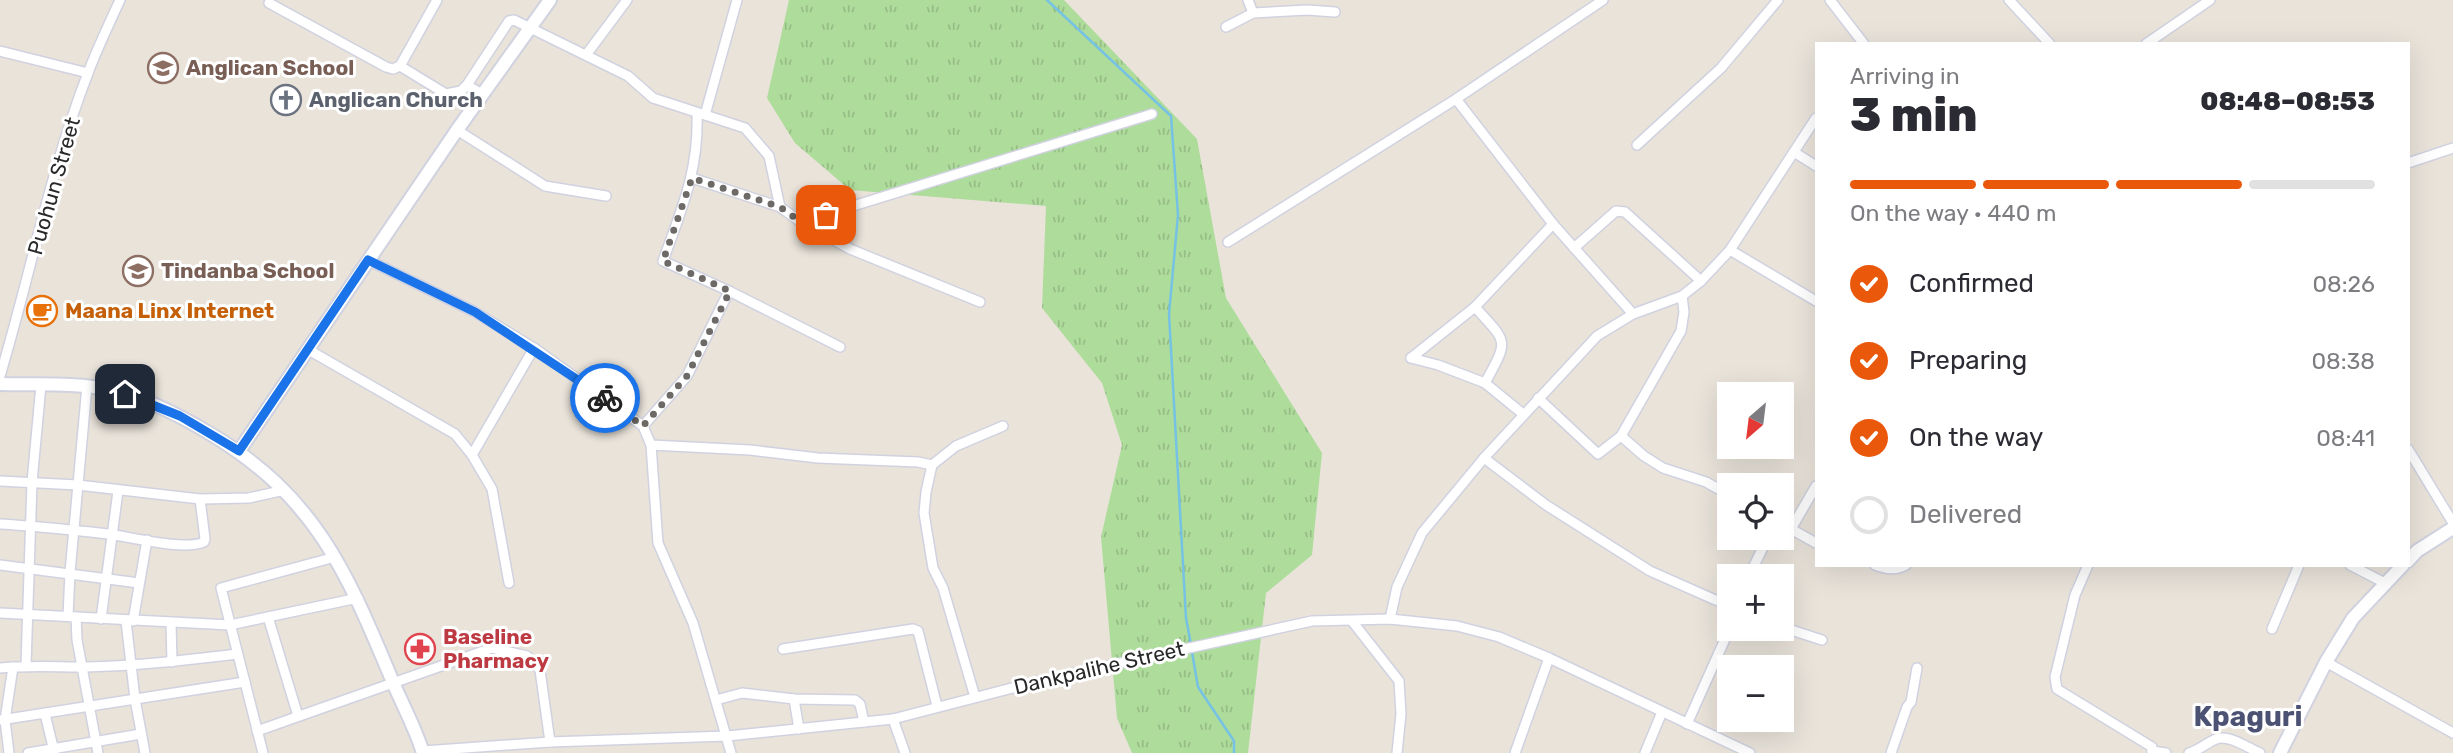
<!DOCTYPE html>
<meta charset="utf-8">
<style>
body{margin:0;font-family:Rubik,sans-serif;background:#f2f2f3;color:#2b2b33;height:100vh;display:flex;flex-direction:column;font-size:26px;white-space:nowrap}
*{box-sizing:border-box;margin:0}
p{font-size:23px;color:#7c7c81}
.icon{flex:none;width:38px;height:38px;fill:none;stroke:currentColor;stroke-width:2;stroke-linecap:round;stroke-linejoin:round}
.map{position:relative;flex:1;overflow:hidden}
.details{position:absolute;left:1815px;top:42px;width:595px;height:525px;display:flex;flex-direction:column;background:#fff;border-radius:0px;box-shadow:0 7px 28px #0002}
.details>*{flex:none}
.needle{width:46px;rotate:208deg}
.buttons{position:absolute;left:1717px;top:382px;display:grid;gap:14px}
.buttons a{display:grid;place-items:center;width:77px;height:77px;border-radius:0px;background:#fff;box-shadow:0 7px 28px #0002;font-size:35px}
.pin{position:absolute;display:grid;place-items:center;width:60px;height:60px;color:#fff;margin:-30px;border-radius:14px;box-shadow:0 4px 10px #0006}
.courier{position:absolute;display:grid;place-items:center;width:70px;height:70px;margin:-35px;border:5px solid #1a73e8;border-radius:50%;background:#fff;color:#222;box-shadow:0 2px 9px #0007}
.summary em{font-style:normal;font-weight:800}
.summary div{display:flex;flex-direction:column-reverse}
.summary{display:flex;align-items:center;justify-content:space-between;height:119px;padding:0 35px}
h1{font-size:46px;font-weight:800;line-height:52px}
.bar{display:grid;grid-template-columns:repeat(4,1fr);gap:10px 7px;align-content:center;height:84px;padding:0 35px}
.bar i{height:9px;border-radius:5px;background:#e1e1e2}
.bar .selected{background:#ea580c}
.bar p{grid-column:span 4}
ol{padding:0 35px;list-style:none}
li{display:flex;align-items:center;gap:21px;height:77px}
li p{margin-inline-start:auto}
li .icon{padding:7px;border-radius:50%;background:#ea580c;color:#fff;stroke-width:4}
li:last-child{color:#7c7c81}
li i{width:38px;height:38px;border:4px solid #e1e1e2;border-radius:50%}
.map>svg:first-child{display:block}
.grass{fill:url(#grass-tufts)}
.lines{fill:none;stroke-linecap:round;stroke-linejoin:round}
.stream{stroke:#75c2e4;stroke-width:2.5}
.street-casing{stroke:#d0d2e0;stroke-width:12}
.secondary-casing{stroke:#d0d2e0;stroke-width:16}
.street{stroke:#fff;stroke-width:9}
.secondary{stroke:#fff;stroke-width:12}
.done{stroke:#6c6966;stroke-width:7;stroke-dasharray:0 12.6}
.route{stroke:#1a73e8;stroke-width:9}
.labels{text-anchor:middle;stroke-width:6;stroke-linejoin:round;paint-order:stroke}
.education-label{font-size:21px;font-weight:bold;fill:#785e54;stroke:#fff;text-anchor:start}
.worship-label{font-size:21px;font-weight:bold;fill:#5b616d;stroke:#fff;text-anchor:start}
.street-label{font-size:21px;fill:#282828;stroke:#fff}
.food-label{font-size:21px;font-weight:bold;fill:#c56008;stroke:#fff;text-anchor:start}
.health-label{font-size:21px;font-weight:bold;fill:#be3a42;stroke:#fff;text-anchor:start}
.district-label{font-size:28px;font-weight:bold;fill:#4c5274;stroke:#fff}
</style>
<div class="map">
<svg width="2453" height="753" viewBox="0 0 2453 753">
<defs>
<pattern id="grass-tufts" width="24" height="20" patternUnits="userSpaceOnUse" patternTransform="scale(1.75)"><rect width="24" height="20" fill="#aedc9b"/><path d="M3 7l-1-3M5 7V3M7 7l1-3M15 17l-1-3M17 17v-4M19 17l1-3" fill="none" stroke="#96bd86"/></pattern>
</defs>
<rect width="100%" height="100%" fill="#e9e3da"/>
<path class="grass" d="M 789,0 L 1064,0 L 1197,139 L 1226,298 L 1322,453 L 1312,555 L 1266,593 L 1248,753 L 1132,753 L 1117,718 L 1101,537 L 1122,445 L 1102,383 L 1042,308 L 1046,206 L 850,190 L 795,143 L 767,98 Z"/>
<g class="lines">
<g class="stream">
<path d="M 1047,0 L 1171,116 L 1178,215 L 1169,314 L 1186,618 L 1191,645"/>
<path d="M 1192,652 L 1198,687 L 1234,741 L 1234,753"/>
</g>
<g class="street-casing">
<g id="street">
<path d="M 1830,0 L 1864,44"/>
<path d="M 2009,0 L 2050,44"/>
<path d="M 269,3 L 386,67 L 393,69 L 400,66 L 437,0"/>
<path d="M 1253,13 L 1307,10 L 1335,12"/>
<path d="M 1226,27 L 1253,13 L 1248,0"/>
<path d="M 2146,44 L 2210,0"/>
<path d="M 0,51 L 88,73"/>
<path d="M 586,55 L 627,0"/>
<path d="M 400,66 L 446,94 L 461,91 L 467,85 L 482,94"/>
<path d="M 467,85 L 509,21 L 514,20 L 628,76 L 653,98 L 745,128 L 769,156 L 780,207 L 801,222 L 1152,114"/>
<path d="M 1456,99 L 1553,224 L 1633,314"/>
<path d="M 697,113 C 699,170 682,208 663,261 L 729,291 L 840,347"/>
<path d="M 705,115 L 737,0"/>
<path d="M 457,130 L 545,186 L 606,196"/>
<path d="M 1637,145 L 1721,68 L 1778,0"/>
<path d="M 1794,152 L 1816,166"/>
<path d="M 2408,163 L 2453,148"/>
<path d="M 692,178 L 780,207"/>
<path d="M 801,222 L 850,249 L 980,302"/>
<path d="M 1228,242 L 1456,99 L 1603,0"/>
<path d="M 1574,248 L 1616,211 L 1625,212 L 1701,281"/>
<path d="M 1730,250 L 1816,301"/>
<path d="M 368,260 L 475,312 L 534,348 L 643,426 L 651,445 L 658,543 L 693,623 L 731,753"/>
<path d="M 1475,307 C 1507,343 1510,338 1485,383 L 1523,414"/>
<path d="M 307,349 L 455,434 L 472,455 L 534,348"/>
<path d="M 1411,358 L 1475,307 L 1553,224"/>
<path d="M 1411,358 L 1438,365 L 1485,383"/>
<path d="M 0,376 C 30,276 50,171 88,73 C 97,49 109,24 120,0"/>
<path d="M 1538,398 L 1598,454 L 1621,436 L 1681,331 L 1684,312 L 1682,296"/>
<path d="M 643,426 L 687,376 L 729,291"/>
<path d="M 1621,436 L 1644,456 L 1663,468 L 1706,482 L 1729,495"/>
<path d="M 651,445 L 750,450 L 818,458 L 918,462 L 932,465"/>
<path d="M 2408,449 L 2453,523"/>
<path d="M 472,455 L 492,489 L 509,583"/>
<path d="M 1484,458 L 1546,505 L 1650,571 L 1729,606"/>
<path d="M 0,481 L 78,485 L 200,499 L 249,498 L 285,490"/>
<path d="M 0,524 C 36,526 72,530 108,534 C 131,537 184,551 204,542 L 205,539 L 200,499"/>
<path d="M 1782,524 L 1816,543"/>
<path d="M 1791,529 L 1816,486"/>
<path d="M 0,565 L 139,583"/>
<path d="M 1875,565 C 1886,569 1896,571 1906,565"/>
<path d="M 2088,565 L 2075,595 L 2055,677 L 2057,689 L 2152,747 L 2152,753"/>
<path d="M 2350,565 L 2385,583"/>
<path d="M 1749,576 L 1768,537"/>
<path d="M 0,613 L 230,625 L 358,598"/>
<path d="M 68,616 L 70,572 L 87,386"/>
<path d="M 76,617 L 77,640 L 98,753"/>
<path d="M 268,617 L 298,716"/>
<path d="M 101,619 L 118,491"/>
<path d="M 1390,619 L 1397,587 L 1422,533 L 1484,458 L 1597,336 L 1633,314 L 1682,296 L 1701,281 L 1730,250 L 1816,118"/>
<path d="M 126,621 L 135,699 L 145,753"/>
<path d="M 133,621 L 147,540"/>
<path d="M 1352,621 L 1399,681 L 1401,714 L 1397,753"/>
<path d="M 171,623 L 172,662"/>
<path d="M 1782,627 L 1822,640"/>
<path d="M 2272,629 L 2299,565"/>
<path d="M 783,649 L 913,629 L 918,631 L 937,706"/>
<path d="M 2326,662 L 2453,733"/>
<path d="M 26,665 L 32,482 L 41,385"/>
<path d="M 0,668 C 29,665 57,667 86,667 C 137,666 187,660 237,654"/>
<path d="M 975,697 L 943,588 L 933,568 L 924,513 L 926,492 L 932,465 L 956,446 L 1003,426"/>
<path d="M 794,699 L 799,729"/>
<path d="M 716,700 L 742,693 L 794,699 L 855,700 L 860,704 L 864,722"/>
<path d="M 45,714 L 54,751"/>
<path d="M 893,719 L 905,753"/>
<path d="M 0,720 L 245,682"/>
<path d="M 1687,724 L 1730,628"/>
<path d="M 257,731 L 492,648 L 527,656 L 540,670 L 550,742"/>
<path d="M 423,751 L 550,742 L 727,736 L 893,719 L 1043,680 L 1312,621 L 1390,619 L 1457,626 L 1499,637 L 1549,658 L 1750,753"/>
<path d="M 2152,751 L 2166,753"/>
<path d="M 9,753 L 5,720 L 13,667"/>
<path d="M 28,753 L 141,734"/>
<path d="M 263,753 L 221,588 L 335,557"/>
<path d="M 1515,753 L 1549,658"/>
<path d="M 1645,753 L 1662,712"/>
<path d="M 1891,753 L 1907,707 L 1911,702 L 1917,668"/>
<path d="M 2189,753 C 2200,750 2206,743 2216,739 C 2229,734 2248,748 2260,753"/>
</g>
</g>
<g class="secondary-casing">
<g id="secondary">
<path d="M 0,384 C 37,385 75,382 112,390 C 146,398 179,415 209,433 C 315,496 346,570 392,680 C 402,704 415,727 423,753"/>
<path d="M 239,451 L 457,130 L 550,0"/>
<path d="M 2408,561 L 2417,551 L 2453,528"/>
<path d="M 2280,753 L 2326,662 L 2353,618 L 2403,565"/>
</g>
</g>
<use href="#street" class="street"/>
<use href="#secondary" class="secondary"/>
</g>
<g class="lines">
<path class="done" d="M 605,398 L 643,426 L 687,376 L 730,291 L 663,261 L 692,178 L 780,207 L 801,222 L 826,215"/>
<path class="route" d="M 125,394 L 180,416 L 239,451 L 368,260 L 475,312 L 605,398"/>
</g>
<defs>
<g id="school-ring" transform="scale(1.575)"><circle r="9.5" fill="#fff" stroke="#8d6e63" stroke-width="1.5"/><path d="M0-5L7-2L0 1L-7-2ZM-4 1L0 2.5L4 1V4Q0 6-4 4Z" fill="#8d6e63"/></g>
<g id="church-ring" transform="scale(1.575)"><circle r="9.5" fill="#fff" stroke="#6b7280" stroke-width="1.5"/><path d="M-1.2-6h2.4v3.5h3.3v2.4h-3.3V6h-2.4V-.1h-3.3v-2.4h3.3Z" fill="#6b7280"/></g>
<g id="cafe-ring" transform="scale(1.575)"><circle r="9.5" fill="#fff" stroke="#e8710a" stroke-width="1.5"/><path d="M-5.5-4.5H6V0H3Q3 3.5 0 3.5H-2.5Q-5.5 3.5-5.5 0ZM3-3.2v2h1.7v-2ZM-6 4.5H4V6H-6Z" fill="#e8710a"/></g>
<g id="pharmacy-ring" transform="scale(1.575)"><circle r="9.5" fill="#fff" stroke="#e0444e" stroke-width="1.5"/><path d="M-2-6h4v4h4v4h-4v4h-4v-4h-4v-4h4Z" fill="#e0444e"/></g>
</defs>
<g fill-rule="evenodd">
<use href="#school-ring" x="163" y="68"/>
<use href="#church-ring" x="286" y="100"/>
<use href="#school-ring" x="138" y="271"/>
<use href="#cafe-ring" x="42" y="311"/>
<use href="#pharmacy-ring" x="420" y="649"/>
</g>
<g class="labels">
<g class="education-label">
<text x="186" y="75">Anglican School</text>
<text x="161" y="278">Tindanba School</text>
</g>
<g class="worship-label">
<text x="309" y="107">Anglican Church</text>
</g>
<g class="street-label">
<text transform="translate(54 186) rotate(-74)" y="7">Puohun Street</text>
<text transform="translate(1099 668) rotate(-13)" y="7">Dankpalihe Street</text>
</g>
<g class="food-label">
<text x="65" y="318">Maana Linx Internet</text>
</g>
<g class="health-label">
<text x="443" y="644">Baseline<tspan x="443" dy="24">Pharmacy</tspan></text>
</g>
<g class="district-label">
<text x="2248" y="726">Kpaguri</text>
</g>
</g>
</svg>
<div class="buttons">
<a><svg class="needle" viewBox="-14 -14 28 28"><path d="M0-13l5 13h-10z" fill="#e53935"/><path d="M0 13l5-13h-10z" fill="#7c7c81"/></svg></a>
<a><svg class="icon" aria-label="locate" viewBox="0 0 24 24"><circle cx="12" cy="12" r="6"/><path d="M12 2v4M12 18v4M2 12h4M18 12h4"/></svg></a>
<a>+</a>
<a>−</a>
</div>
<div class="pin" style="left:826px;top:215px;background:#ea580c"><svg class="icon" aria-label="bag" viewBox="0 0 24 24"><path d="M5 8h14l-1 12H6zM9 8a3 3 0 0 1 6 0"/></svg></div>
<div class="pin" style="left:125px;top:394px;background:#1f2937"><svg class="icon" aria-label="home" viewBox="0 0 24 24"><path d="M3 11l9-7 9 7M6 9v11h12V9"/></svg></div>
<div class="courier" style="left:605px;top:398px"><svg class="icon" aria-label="bike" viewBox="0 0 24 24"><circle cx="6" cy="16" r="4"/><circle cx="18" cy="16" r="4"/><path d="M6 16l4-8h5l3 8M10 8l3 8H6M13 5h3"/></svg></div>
<section class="details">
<div class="summary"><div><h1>3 min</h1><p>Arriving in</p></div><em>08:48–08:53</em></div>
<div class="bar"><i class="selected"></i><i class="selected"></i><i class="selected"></i><i></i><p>On the way · 440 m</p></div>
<ol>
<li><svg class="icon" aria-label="check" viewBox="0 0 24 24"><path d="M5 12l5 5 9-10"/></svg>Confirmed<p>08:26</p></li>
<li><svg class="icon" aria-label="check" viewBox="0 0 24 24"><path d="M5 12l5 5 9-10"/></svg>Preparing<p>08:38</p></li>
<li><svg class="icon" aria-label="check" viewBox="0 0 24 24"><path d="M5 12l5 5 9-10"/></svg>On the way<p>08:41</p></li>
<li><i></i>Delivered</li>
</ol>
</section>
</div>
